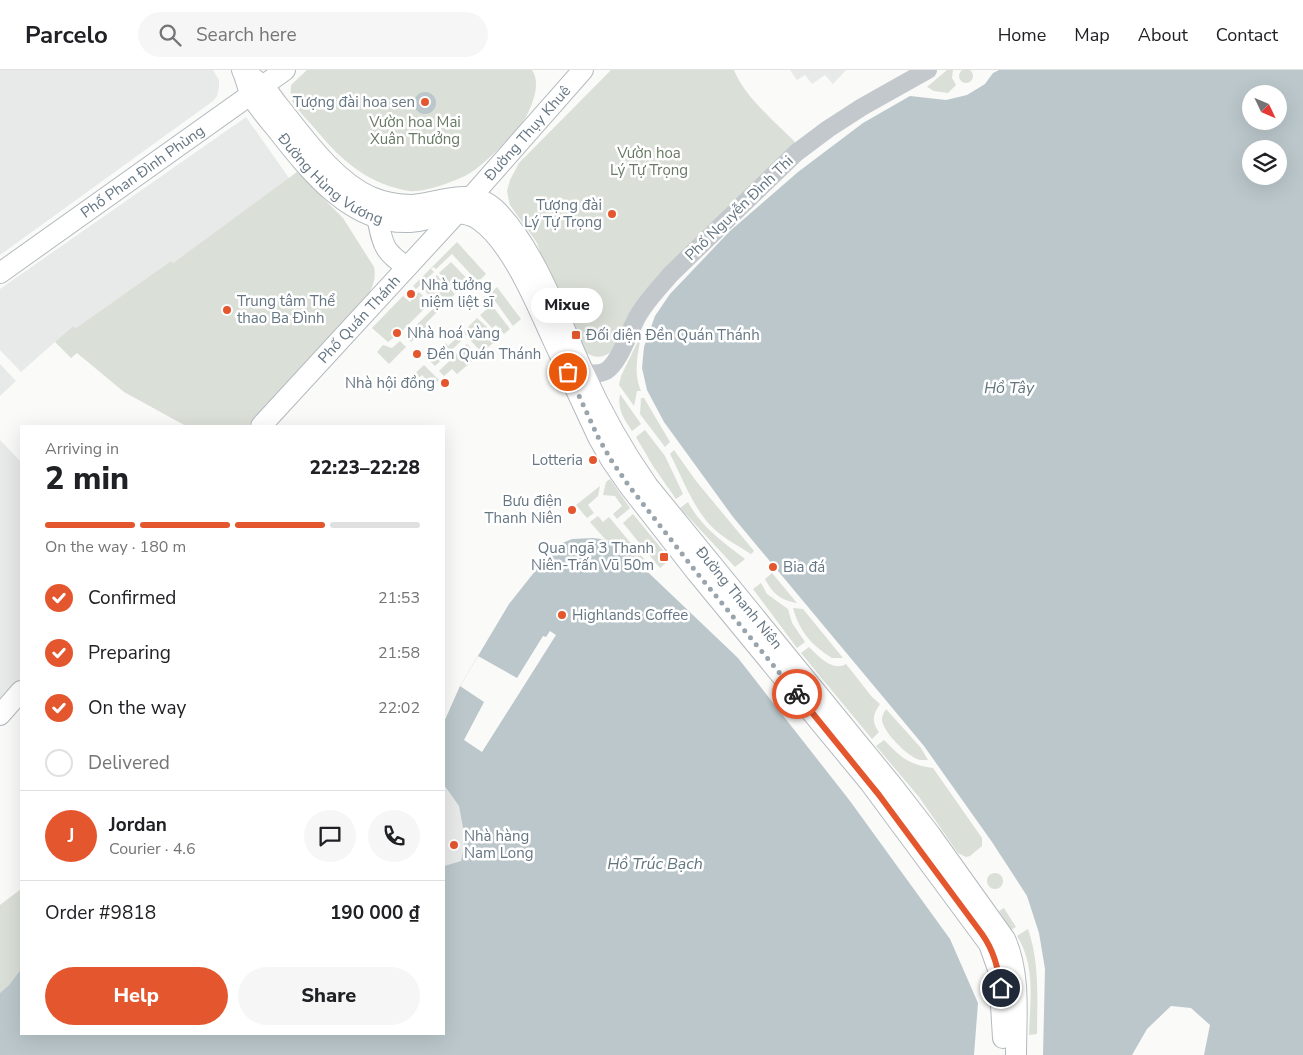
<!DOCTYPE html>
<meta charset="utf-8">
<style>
body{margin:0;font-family:"Nunito Sans",sans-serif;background:#f6f6f6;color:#202124;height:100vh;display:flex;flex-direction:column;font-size:19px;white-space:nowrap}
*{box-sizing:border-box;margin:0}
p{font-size:16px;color:#757577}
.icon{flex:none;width:28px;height:28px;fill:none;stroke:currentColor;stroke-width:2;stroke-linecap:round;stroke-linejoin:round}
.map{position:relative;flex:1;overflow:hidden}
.drawer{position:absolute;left:20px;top:355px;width:425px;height:610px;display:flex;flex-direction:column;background:#fff;border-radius:0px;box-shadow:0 5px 20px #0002}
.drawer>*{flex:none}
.needle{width:32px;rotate:134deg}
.fabs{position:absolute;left:1242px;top:15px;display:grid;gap:10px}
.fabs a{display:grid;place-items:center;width:45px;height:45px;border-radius:50%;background:#fff;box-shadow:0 5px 20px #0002;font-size:25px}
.pin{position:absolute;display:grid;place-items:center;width:42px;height:42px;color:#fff;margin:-21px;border:2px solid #fff;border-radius:50%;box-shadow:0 1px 5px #0007}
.courier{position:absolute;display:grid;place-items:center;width:50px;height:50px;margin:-25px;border:4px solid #e4572e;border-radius:50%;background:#fff;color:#222;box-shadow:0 1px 6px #0007}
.bubble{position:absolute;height:35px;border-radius:18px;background:#fff;box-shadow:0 5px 20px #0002;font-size:16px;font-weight:800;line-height:35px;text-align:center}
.head em{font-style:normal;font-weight:800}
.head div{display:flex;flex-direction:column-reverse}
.head{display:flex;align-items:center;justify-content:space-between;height:85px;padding:0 25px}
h1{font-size:32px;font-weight:800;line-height:38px}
.bar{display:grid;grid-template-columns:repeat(4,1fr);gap:8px 5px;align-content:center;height:60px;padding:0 25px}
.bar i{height:6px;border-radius:4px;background:#e0e0e0}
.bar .on{background:#e4572e}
.bar p{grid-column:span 4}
.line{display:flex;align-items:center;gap:12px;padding:0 25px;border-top:1px solid #e0e0e0}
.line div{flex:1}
.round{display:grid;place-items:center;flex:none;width:52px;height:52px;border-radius:26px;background:#f6f6f6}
ol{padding:0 25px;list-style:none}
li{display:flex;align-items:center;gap:15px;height:55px}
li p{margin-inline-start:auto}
li .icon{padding:5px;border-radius:50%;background:#e4572e;color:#fff;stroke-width:4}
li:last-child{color:#757577}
li i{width:28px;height:28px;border:2px solid #e0e0e0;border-radius:50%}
.button{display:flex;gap:10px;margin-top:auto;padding:10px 25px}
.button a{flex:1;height:58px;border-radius:30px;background:#e4572e;color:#fff;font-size:20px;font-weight:800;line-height:58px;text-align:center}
.button a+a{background:#f6f6f6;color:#202124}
header{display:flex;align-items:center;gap:30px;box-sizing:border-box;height:70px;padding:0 25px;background:#fff;border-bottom:1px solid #e0e0e0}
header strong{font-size:24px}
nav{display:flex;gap:28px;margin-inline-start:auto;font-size:18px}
.search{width:350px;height:45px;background:#f6f6f6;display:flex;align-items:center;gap:12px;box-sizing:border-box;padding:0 18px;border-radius:28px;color:#757577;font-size:19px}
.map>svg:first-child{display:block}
.built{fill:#e8e9e9}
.green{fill:#dadfd7}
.water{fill:#bbc7cb;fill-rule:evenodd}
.pier{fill:#fafaf8}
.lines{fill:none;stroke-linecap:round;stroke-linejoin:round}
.secondary-casing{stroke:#b3babf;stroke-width:22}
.tertiary{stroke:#c3c8cc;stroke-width:18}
.secondary{stroke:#fff;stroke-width:20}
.done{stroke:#99a4ac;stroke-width:5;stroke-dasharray:0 9}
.route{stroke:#e4572e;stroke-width:6}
.poi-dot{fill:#e4572e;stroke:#fff;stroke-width:2}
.labels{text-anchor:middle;stroke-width:5;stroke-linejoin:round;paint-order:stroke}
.poi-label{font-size:15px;fill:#657683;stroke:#fff;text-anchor:start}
.park-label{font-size:15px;fill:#687a64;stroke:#fff}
.street-label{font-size:15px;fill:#657683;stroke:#fff}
.water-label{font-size:16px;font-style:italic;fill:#60757c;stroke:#fff}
</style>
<header>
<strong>Parcelo</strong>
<div class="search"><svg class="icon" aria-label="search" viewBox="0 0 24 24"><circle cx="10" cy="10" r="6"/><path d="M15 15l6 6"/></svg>Search here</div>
<nav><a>Home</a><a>Map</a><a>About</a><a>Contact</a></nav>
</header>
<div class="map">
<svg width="1303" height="985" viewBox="0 0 1303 985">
<rect width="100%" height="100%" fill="#fafaf8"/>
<g class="built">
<path d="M 0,0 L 213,0 L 219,10 L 219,18 L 217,26 L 213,31 L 0,185 Z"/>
<path d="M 790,0 L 846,0 L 833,14 L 825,5 L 812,14 L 805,5 L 797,10 Z"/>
<path d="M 246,47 L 289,108 L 173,193 L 171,191 L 76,258 L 73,256 L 21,302 L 0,280 L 0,219 Z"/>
<path d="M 0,294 L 16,311 L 0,326 Z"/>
<path d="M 0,370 L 21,392 L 21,608 L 0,632 Z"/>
<path d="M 444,715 L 459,736 L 465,769 L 461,791 L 444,796 Z"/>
</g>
<g class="green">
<circle cx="966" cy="6" r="7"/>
<path d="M 307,0 L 532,0 C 541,13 533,33 526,47 C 519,60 483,96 470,103 C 457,111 423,123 409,121 C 373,115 346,95 323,68 C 317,60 295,38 292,30 C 290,26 291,19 291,15 Z"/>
<path d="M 611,0 L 734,0 C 744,26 775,52 795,72 L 795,75 L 611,282 C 602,289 592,288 584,281 L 544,194 L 537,173 L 510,135 L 508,127 L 507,121 L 510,110 L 519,93 Z"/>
<path d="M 947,0 L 953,0 L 952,8 L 956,15 L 948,23 L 934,21 L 927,17 Z"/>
<path d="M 297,102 L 343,148 L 374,197 C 376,207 374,214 369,223 L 248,356 L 186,356 L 124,322 L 77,283 L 71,288 L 55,272 L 73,256 L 76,258 L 171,191 L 173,193 Z"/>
<path d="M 457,172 L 486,204 L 478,212 L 452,184 L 436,199 L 433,197 L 431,199 L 434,202 L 416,219 L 413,216 Z"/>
<path d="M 451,192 L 474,216 L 469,220 L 464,215 L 458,222 L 439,203 Z"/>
<path d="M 437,205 L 455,224 L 441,238 L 423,219 Z"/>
<path d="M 497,217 L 521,249 L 513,256 L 490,224 Z"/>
<path d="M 419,222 L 430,233 L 401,262 L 397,258 L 392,263 L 396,266 L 388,272 L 372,258 L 403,226 L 410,232 Z"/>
<path d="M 487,229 L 510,259 L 504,264 L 496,255 L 492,258 L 480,245 L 487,239 L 482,234 Z"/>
<path d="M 434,238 L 438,241 L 426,253 L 428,255 L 411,272 L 405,266 Z"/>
<path d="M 477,248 L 490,260 L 486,264 L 494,272 L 482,283 L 463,262 Z"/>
<path d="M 460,265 L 463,269 L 435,296 L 429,290 L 446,273 L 448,276 Z"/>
<path d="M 641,265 C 638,285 633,302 641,321 L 637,321 L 634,336 L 619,315 L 621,306 Z"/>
<path d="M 400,271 L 406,277 L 389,294 L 377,282 L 383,275 L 392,278 Z"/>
<path d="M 467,274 L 478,286 L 457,304 L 452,299 L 444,306 L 439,301 Z"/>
<path d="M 424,295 L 439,310 L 432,316 L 422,305 L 410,316 L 406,312 Z"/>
<path d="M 620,324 L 641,354 L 632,361 C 624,349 617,339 620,324 Z"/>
<path d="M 641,328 L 644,328 L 670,372 L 665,377 L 640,344 Z"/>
<path d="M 645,360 L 665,386 L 683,424 L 676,429 L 653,396 L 636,367 Z"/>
<path d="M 674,380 L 696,411 L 754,481 L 751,484 C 737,475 721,467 710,455 C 692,435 682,407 670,384 Z"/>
<path d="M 610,409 L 630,438 L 617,449 L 613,444 L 622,436 L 615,426 L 603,425 L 606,412 Z"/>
<path d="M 600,416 L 598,426 L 588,435 L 594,443 L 587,448 L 576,435 Z"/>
<path d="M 688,432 C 701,457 723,472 745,489 L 735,497 L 680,438 Z"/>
<path d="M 633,444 L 670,489 L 660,498 L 623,453 Z"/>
<path d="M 598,446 L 603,452 L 609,447 L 649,495 L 646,498 L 615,473 L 605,469 L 590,452 Z"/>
<path d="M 772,503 L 797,533 C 780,530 773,524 765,509 Z"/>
<path d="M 761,513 L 767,524 L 788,539 L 792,553 L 805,572 L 797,578 L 753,519 Z"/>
<path d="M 793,538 L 803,539 L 843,588 L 832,588 C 812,576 799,561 793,538 Z"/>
<path d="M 809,577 C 818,586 833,602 846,594 L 872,627 L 880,634 C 873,644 871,652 879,662 L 872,669 L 801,583 Z"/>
<path d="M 886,639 L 921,678 L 928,690 C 926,690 923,690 920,690 C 909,688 883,662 882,650 C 882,645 884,643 886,639 Z"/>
<path d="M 884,670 C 902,688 907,694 933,698 L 982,768 L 982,776 L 970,786 L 966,787 L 958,783 L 919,727 L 876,676 Z"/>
<circle cx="995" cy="811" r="8"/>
<path d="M 21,819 L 21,899 L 9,915 L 0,923 L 0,835 Z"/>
<path d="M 1004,838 L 1016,857 L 1011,860 L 999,841 Z"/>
<path d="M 1028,859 C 1040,894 1037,929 1037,964 L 1029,965 C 1030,931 1036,896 1017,866 Z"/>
</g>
<g class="water">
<path d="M 999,0 L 1303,0 L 1303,985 L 1204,985 L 1210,955 L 1191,938 L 1171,936 L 1147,959 L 1132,985 L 1043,985 L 1045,899 L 1039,863 L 1027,826 L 992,772 L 924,676 L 733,447 L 664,352 L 647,320 L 642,298 L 644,277 L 655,246 L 670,224 L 730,161 L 798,102 L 863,53 L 910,26 L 946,30 L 967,25 L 985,14 L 993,3 ZM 1251,24 L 1279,24 L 1279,51 L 1251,51 ZM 1251,79 L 1279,79 L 1279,106 L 1251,106 Z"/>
<circle cx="425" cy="33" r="11"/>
<path d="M 593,468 C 609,469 619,476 631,486 L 738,588 L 850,731 L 950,869 L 978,933 L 974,985 L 0,985 L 0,923 L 9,915 L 21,899 L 21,964 L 444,964 L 444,796 L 461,791 L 465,769 L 459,736 L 444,715 L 444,652 L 460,616 L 509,534 L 555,476 L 572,469 Z"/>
</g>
<path class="pier" d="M 550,561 L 556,565 L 482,682 L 464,670 L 484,632 L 460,616 L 478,586 L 517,608 L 543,566 L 546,567 Z"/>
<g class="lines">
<g class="secondary-casing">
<g id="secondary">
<path id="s1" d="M 242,0 C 246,8 247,17 251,25 C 258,38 269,50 278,61 C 310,102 352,155 410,152 C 433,151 457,135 479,150 C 511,172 536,233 552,268 C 567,301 583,334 598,367 L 611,390 L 629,416 L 697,503 L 870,713 L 989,874 L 999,902 L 1003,968"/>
<path id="s2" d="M 243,1 C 250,6 258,11 264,17 C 269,22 273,29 278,35 C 303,66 333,110 371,127 C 383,132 399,135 412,135 C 443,133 471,114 498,142 C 537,183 559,249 583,301 C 601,341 622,379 648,416 L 892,715 L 930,764 L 1005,869 C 1021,904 1016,947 1016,985"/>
<path d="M 377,147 C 383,175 383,181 407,197"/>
<path id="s3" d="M 0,203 L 285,0"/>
<path id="s4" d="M 261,356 L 457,143 L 583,0"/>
<path d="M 0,645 L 21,621"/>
</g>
</g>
<path class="tertiary" d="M 583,302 C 591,304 598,305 606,301 C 621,291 629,260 639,244 C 648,229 660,217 671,204 L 796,83 L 828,59 L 862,37 L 928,0"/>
<use href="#secondary" class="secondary"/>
</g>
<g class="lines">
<path class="done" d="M 568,302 L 598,367 L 611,390 L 629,416 L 697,503 L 797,624"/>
<path class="route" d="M 797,624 L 879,725 L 982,864 C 994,881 998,898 1001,918"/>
</g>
<g class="poi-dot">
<circle cx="425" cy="32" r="5"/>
<circle cx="612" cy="144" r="5"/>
<circle cx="411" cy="224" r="5"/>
<circle cx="227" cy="240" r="5"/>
<circle cx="397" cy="263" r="5"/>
<rect x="571" y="260" width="10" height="10" rx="2.5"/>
<circle cx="417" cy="284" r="5"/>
<circle cx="445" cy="313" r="5"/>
<circle cx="593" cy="390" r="5"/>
<circle cx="572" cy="440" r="5"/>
<rect x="659" y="482" width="10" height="10" rx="2.5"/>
<circle cx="773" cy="497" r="5"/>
<circle cx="562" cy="545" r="5"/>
<circle cx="454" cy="775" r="5"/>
</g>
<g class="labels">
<g class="poi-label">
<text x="415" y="37" text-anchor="end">Tượng đài hoa sen</text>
<text x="602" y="140" text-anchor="end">Tượng đài<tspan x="602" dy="17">Lý Tự Trọng</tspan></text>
<text x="421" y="220">Nhà tưởng<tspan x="421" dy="17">niệm liệt sĩ</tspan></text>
<text x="237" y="236">Trung tâm Thể<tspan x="237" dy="17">thao Ba Đình</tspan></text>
<text x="407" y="268">Nhà hoá vàng</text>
<text x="586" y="270">Đối diện Đền Quán Thánh</text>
<text x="427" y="289">Đền Quán Thánh</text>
<text x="435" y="318" text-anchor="end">Nhà hội đồng</text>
<text x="583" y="395" text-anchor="end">Lotteria</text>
<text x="562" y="436" text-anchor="end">Bưu điện<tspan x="562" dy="17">Thanh Niên</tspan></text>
<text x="654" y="483" text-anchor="end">Qua ngã 3 Thanh<tspan x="654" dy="17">Niên-Trấn Vũ 50m</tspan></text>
<text x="783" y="502">Bia đá</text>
<text x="572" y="550">Highlands Coffee</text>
<text x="464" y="771">Nhà hàng<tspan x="464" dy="17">Nam Long</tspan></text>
</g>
<g class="park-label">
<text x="415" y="57">Vườn hoa Mai<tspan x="415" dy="17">Xuân Thưởng</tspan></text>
<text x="649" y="88">Vườn hoa<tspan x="649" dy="17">Lý Tự Trọng</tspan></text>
</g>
<g class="street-label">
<text dy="5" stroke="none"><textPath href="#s4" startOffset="396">Đường Thụy Khuê</textPath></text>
<text dy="5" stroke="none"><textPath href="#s3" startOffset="175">Phố Phan Đình Phùng</textPath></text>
<text dy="5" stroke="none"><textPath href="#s1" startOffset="144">Đường Hùng Vương</textPath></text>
<text transform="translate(739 138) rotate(-44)" y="5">Phố Nguyễn Đình Thi</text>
<text dy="5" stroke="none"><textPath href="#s4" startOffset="145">Phố Quán Thánh</textPath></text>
<text dy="5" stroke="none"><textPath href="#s2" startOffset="772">Đường Thanh Niên</textPath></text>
</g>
<g class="water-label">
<text x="1009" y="323">Hồ Tây</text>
<text x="655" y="799">Hồ Trúc Bạch</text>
</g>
</g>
</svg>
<div class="fabs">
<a><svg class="needle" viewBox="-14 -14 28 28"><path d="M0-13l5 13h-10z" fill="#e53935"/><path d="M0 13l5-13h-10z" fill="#757577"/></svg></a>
<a><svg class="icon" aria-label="layers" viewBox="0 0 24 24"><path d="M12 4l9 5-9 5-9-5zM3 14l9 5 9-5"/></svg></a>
</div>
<div class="pin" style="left:568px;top:302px;background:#ea580c"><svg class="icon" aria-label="bag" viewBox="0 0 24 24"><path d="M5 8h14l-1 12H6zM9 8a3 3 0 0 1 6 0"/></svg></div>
<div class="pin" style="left:1001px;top:918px;background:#1f2937"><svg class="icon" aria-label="home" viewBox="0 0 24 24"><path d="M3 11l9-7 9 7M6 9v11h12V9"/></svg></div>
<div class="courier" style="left:797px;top:624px"><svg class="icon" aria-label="bike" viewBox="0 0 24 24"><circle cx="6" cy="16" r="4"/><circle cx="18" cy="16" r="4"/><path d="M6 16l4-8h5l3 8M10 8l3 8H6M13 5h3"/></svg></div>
<div class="bubble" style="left:531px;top:218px;width:72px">Mixue</div>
<section class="drawer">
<div class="head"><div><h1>2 min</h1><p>Arriving in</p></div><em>22:23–22:28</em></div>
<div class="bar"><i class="on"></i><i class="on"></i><i class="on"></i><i></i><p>On the way · 180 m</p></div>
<ol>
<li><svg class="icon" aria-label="check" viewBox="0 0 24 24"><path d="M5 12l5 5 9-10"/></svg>Confirmed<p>21:53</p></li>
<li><svg class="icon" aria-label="check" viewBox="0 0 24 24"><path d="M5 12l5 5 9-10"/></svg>Preparing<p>21:58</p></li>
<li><svg class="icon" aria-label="check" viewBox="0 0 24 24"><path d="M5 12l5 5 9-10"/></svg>On the way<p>22:02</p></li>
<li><i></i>Delivered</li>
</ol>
<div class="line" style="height:90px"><b class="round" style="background:#e4572e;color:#fff">J</b><div><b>Jordan</b><p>Courier · 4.6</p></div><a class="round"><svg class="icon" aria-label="chat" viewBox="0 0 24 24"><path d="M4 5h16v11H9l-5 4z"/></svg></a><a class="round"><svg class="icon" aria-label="phone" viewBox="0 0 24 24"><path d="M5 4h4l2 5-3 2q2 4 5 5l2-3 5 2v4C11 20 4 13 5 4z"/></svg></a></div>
<div class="line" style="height:65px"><div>Order #9818</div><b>190 000 ₫</b></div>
<div class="button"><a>Help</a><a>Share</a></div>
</section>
</div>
